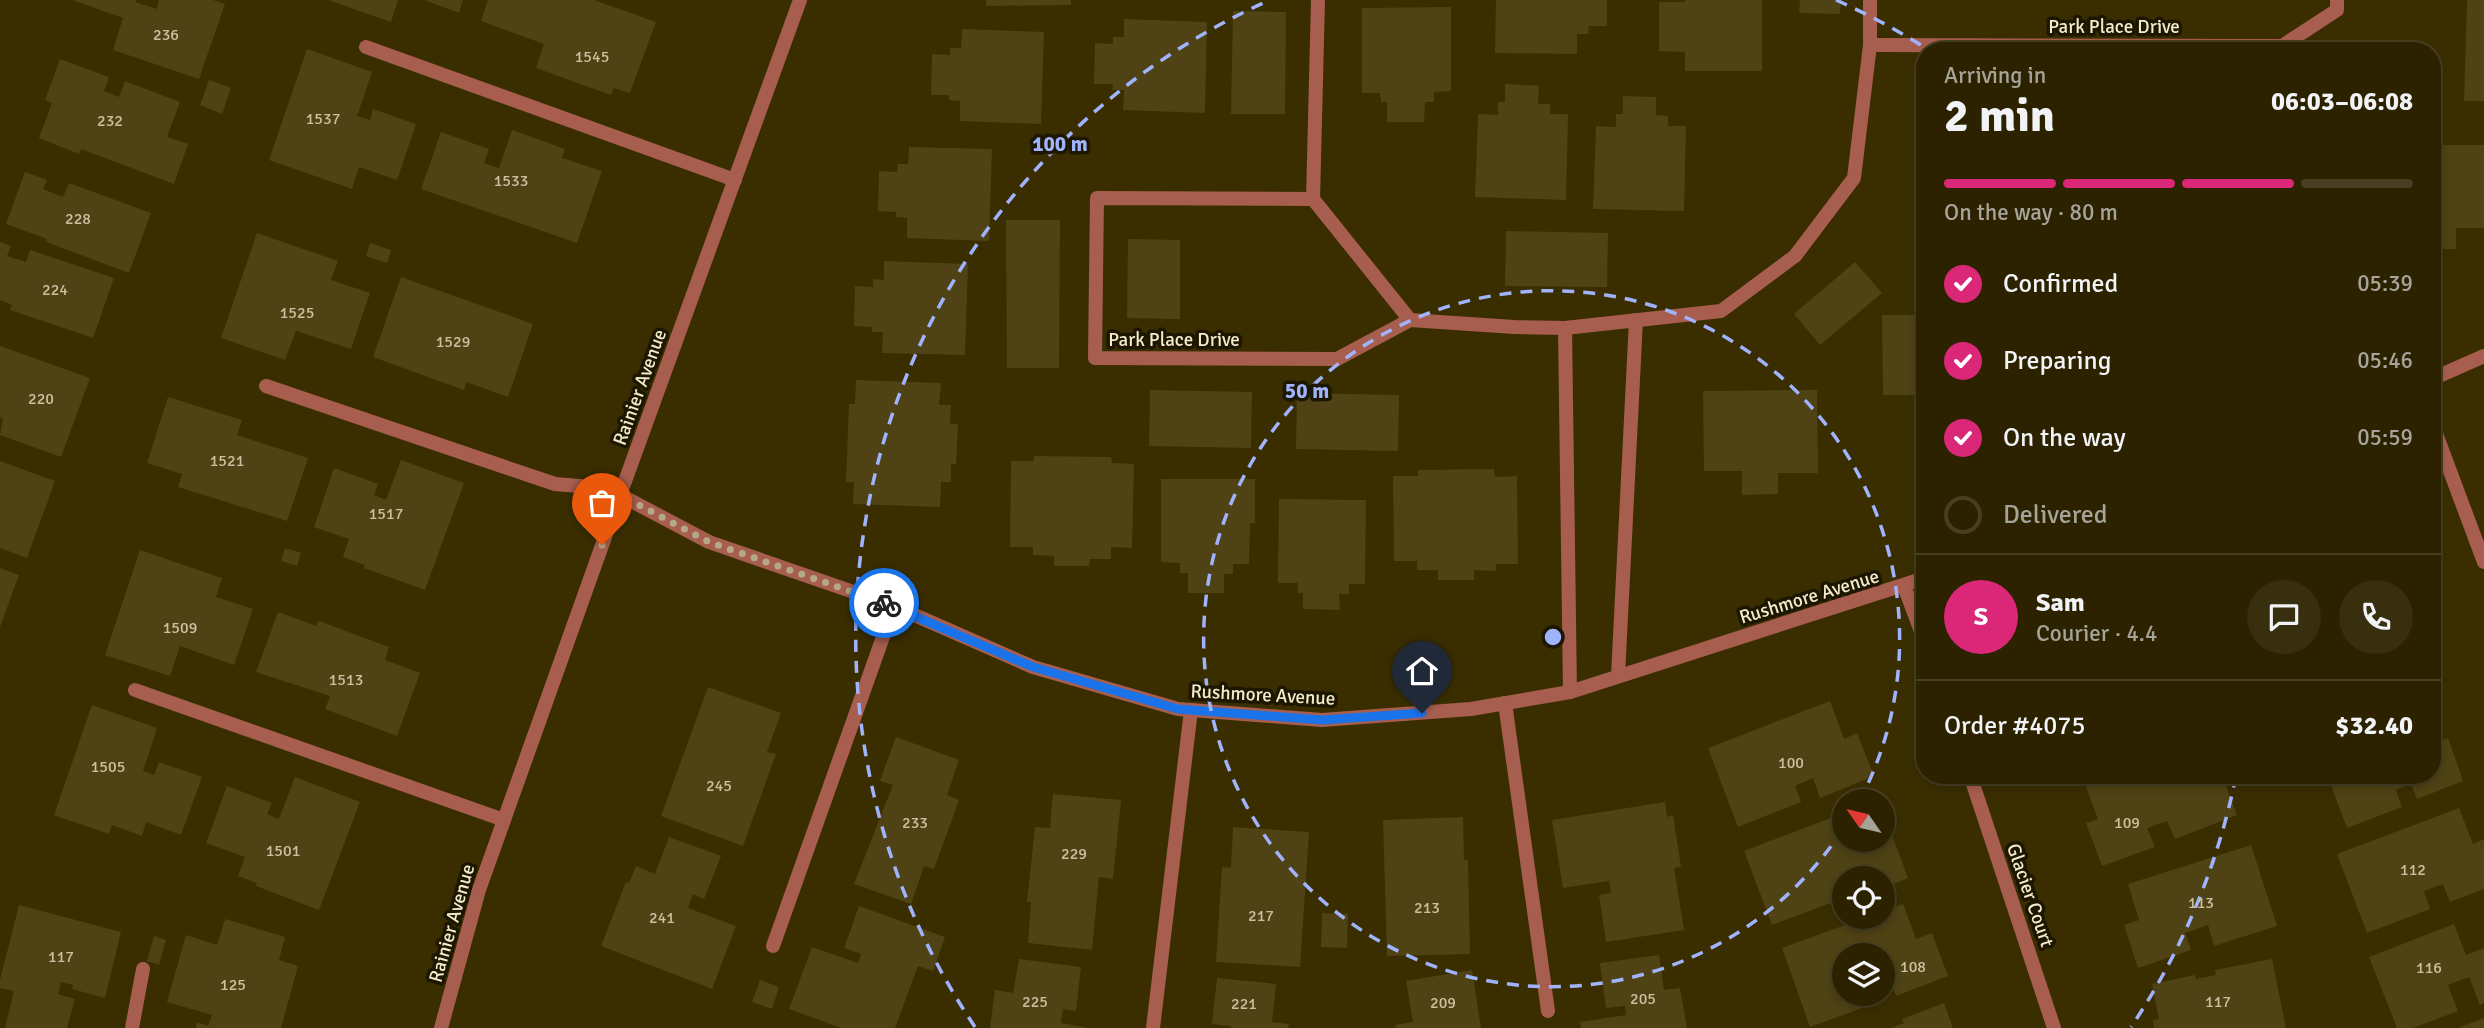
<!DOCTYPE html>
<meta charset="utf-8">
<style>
body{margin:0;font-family:Signika,sans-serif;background:#382f0f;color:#f1f3f6;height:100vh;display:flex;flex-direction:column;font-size:26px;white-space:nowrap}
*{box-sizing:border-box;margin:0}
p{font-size:23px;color:#a6a499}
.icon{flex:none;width:38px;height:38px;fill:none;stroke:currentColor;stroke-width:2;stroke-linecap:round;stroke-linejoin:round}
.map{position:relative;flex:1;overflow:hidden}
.side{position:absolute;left:1916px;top:42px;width:525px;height:742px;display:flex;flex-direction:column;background:#2c2200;border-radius:28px;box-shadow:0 4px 10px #0003,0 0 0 2px #483f22}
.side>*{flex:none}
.needle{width:46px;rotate:304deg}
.controls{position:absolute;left:1832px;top:789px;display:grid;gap:14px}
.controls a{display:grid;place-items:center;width:63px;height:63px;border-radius:50%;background:#2c2200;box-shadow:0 4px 10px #0003,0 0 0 2px #483f22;font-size:35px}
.pin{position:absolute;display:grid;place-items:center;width:60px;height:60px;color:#fff;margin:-72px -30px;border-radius:50% 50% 50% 0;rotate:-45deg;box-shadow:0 0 7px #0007}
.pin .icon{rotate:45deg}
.courier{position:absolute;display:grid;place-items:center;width:70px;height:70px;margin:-35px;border:5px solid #1a73e8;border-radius:50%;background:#fff;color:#222;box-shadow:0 2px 9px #0007}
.summary em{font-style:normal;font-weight:700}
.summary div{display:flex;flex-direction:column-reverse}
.summary{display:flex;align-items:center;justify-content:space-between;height:119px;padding:0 28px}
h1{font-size:46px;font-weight:700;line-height:52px}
.bar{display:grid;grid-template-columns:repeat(4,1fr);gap:10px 7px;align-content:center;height:84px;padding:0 28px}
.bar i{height:9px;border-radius:5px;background:#483f22}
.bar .selected{background:#db2777}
.bar p{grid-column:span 4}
.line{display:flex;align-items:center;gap:18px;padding:0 28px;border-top:2px solid #483f22}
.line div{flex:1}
.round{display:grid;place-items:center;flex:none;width:74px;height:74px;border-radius:37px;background:#382f0f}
ol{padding:0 28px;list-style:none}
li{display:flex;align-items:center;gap:21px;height:77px}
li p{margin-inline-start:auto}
li .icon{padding:7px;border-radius:50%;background:#db2777;color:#fff;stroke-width:4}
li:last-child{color:#a6a499}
li i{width:38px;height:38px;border:4px solid #483f22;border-radius:50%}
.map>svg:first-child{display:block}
.building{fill:#4f4214}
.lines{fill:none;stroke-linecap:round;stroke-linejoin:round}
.service{stroke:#a85e4e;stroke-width:14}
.minor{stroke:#a85e4e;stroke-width:14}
.tertiary{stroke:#a85e4e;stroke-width:14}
.done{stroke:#b3a986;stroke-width:7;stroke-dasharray:0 12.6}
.route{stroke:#1a73e8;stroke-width:9}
.ring{fill:none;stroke:#a0b3fd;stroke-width:3.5;stroke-dasharray:12 9}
.labels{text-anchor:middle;stroke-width:7;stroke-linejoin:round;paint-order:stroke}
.number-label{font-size:16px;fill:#cbc1a0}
.street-label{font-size:19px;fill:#f4ebce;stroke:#1d1701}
.centre{fill:#a0b3fd;stroke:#1d1701;stroke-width:3.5}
.ring-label{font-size:21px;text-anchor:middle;font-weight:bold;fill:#a0b3fd;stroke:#1d1701;stroke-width:7;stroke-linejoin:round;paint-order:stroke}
</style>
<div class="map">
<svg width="2484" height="1028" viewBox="0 0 2484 1028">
<rect width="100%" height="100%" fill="#3a2e00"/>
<g class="building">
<path d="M 72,0 L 136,0 L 135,2 L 157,9 L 159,0 L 213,0 L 225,4 L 199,79 L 113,50 L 123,18 Z"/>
<path d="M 328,0 L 398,0 L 391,22 Z"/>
<path d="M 424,0 L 463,0 L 459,13 Z"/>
<path d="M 488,0 L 594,0 L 656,22 L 630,93 L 614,88 L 611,95 L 536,68 L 544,44 L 481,21 Z"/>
<path d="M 986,0 L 1071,0 L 1071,5 L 986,6 Z"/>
<path d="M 1496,0 L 1607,0 L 1607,26 L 1589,26 L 1588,34 L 1577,34 L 1577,54 L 1495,53 Z"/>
<path d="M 1685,0 L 1762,0 L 1762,71 L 1685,71 L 1685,52 L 1659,51 L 1659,2 L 1685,2 Z"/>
<path d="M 1800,0 L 1841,0 L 1840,14 L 1799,13 Z"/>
<path d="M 2467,0 L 2484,0 L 2484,101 L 2464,101 Z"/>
<path d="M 1451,7 L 1451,91 L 1434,92 L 1434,102 L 1425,102 L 1424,122 L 1387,122 L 1387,102 L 1381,102 L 1380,93 L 1362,93 L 1362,8 Z"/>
<path d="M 1233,11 L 1286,12 L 1285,114 L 1231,114 Z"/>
<path d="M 1124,19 L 1207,22 L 1205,113 L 1123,110 L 1124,90 L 1112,90 L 1113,84 L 1094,84 L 1095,43 L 1113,44 L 1113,37 L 1124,37 Z"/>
<path d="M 962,29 L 1044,32 L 1041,124 L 960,121 L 960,101 L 949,100 L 949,95 L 931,95 L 932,54 L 950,55 L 950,48 L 961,48 Z"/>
<path d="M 307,49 L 372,72 L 357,116 L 370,120 L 373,109 L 416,124 L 397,180 L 359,167 L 352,189 L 269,160 Z"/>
<path d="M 60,59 L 109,77 L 104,91 L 119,97 L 125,81 L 180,102 L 167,137 L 188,144 L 174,184 L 81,149 L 79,154 L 39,138 L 52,103 L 45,100 Z"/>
<path d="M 209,80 L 231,88 L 222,114 L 200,105 Z"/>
<path d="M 1505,84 L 1539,86 L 1538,104 L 1550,104 L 1550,114 L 1568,114 L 1566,200 L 1475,197 L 1478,114 L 1498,115 L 1498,102 L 1505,102 Z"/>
<path d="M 1623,96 L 1656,97 L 1656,115 L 1668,116 L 1668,126 L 1686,126 L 1684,211 L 1593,209 L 1596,126 L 1616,127 L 1616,114 L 1623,114 Z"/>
<path d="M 512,130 L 565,149 L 562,158 L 602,171 L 577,243 L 421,189 L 441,132 L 489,149 L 484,163 L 499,168 Z"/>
<path d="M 2432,145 L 2484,145 L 2484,228 L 2456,228 L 2456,249 L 2432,249 Z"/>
<path d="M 909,147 L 992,149 L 989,241 L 907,238 L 907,218 L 896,217 L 896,212 L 878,211 L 879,171 L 897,172 L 898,164 L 908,164 Z"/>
<path d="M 25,172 L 47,180 L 43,189 L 63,197 L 69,183 L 151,213 L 129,273 L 46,242 L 47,239 L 6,224 Z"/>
<path d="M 1006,220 L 1060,220 L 1059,368 L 1007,368 Z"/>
<path d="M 1506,231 L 1608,233 L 1607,287 L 1505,286 Z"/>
<path d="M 257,233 L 338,261 L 331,280 L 370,293 L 351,349 L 296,331 L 285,360 L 221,338 Z"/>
<path d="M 1128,239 L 1180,240 L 1180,319 L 1127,318 Z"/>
<path d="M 0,242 L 11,246 L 7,256 L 26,262 L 30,250 L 114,278 L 93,338 L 10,310 L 12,305 L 0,300 Z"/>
<path d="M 370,243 L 391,250 L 387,263 L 366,256 Z"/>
<path d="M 884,261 L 968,264 L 965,355 L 882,353 L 883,332 L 872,332 L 872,327 L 854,326 L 855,286 L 873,287 L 873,279 L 884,280 Z"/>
<path d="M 1855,262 L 1882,293 L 1820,345 L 1794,314 Z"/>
<path d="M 401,277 L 533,324 L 508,397 L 466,382 L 464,390 L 373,357 Z"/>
<path d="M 1882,315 L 1925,315 L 1925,418 L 1922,418 L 1922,395 L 1883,395 Z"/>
<path d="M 0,346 L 90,378 L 61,457 L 0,435 L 3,419 L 0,417 Z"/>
<path d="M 856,380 L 941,383 L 939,405 L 951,405 L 950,424 L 958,424 L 956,464 L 951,464 L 951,482 L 941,482 L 940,507 L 853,504 L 854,482 L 846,482 L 849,404 L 855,404 Z"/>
<path d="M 1150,390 L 1252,392 L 1251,448 L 1149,446 Z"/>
<path d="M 1817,390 L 1818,473 L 1778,473 L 1778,494 L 1742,495 L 1742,471 L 1704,471 L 1703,391 Z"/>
<path d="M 1297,393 L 1399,395 L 1398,451 L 1296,449 Z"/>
<path d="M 168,397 L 242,420 L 237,435 L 308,458 L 287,521 L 178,487 L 182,474 L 147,463 Z"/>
<path d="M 1034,456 L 1111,457 L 1112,463 L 1134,464 L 1132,548 L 1111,547 L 1111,559 L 1090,559 L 1089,566 L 1054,566 L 1054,556 L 1033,555 L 1033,547 L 1010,547 L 1011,461 L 1034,461 Z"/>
<path d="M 401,460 L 464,483 L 425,590 L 364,568 L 365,565 L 343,557 L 349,539 L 314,527 L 334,468 L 378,484 L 374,495 L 386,500 Z"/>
<path d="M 0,461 L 55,481 L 27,558 L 0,548 Z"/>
<path d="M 1494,469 L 1495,477 L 1517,476 L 1518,564 L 1496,564 L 1496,571 L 1474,570 L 1474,580 L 1438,580 L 1438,570 L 1417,570 L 1417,561 L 1394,561 L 1393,476 L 1418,476 L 1418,470 Z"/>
<path d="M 1161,479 L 1255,479 L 1255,523 L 1250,523 L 1249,564 L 1233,564 L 1233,574 L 1224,574 L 1224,593 L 1188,593 L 1188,573 L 1180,573 L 1180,563 L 1161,562 Z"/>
<path d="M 1279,499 L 1366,500 L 1365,584 L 1349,584 L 1349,594 L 1339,594 L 1340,610 L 1303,609 L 1303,593 L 1298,593 L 1298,583 L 1278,583 Z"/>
<path d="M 285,548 L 301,553 L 297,566 L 281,561 Z"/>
<path d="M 140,550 L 222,578 L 216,597 L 253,609 L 234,665 L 180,646 L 170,676 L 105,655 Z"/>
<path d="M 0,568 L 19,575 L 0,627 Z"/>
<path d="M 278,612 L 316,626 L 319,621 L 389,647 L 385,660 L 420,673 L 397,736 L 325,709 L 330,696 L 256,672 Z"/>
<path d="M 708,687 L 781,713 L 767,752 L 776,754 L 743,846 L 661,816 Z"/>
<path d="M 1830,701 L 1844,739 L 1857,733 L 1874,776 L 1820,798 L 1813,778 L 1795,786 L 1801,802 L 1738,827 L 1708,748 Z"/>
<path d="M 92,705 L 157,728 L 143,771 L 154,775 L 159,762 L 202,777 L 181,835 L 146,822 L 142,836 L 112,825 L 109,834 L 54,815 Z"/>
<path d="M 2433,717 L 2442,740 L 2448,738 L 2463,781 L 2417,799 L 2411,784 L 2396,790 L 2402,807 L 2347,828 L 2327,775 L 2432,775 Z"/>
<path d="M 896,737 L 959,760 L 947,795 L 959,800 L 934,869 L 924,866 L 911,904 L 854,884 L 893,785 L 880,781 Z"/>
<path d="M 2103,775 L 2222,775 L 2237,815 L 2175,839 L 2167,821 L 2147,828 L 2155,847 L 2102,866 L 2086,823 L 2098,819 L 2084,782 Z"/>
<path d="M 295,777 L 360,802 L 319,910 L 256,886 L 257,883 L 238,876 L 245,857 L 206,843 L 227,786 L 272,803 L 267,814 L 279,819 Z"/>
<path d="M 1053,794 L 1121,800 L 1113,879 L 1099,877 L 1092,950 L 1028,943 L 1031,902 L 1027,902 L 1035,827 L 1050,828 Z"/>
<path d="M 1665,802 L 1667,817 L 1673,815 L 1681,867 L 1674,868 L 1684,930 L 1606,942 L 1599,895 L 1611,893 L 1609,881 L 1563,888 L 1552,820 Z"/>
<path d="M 2459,808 L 2473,844 L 2484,839 L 2484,889 L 2450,902 L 2443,884 L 2424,891 L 2430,909 L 2367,933 L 2337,854 Z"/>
<path d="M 1463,817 L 1464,860 L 1468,859 L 1470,954 L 1387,956 L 1383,820 Z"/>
<path d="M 1831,818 L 1840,843 L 1847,840 L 1883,840 L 1883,826 L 1888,824 L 1908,878 L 1883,888 L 1883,878 L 1844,878 L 1844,898 L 1772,925 L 1744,851 Z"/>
<path d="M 1233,827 L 1309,832 L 1300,967 L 1216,962 L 1222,867 L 1231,868 Z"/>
<path d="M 669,837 L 721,856 L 704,899 L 693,894 L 688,908 L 736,926 L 712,989 L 601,946 L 626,882 L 629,883 L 636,866 L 655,874 Z"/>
<path d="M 2251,845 L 2277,926 L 2214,946 L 2208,925 L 2185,933 L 2191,950 L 2138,968 L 2124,925 L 2139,920 L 2128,884 Z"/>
<path d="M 1903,904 L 1916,939 L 1932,933 L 1948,976 L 1896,996 L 1889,976 L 1883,979 L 1883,956 L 1844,956 L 1844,994 L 1872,994 L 1876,1003 L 1810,1027 L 1782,948 L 1867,917 L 1883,917 L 1883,911 Z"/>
<path d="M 19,905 L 121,932 L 105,998 L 72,989 L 73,985 L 61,982 L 58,994 L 75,999 L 67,1028 L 5,1028 L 14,991 L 0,988 L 0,980 Z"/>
<path d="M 859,906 L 945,937 L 933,971 L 918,966 L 895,1028 L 841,1028 L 789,1009 L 812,947 L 858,963 L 861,954 L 844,948 Z"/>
<path d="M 1322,913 L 1348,914 L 1347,948 L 1321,947 Z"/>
<path d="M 225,919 L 285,937 L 279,960 L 298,966 L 281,1028 L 196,1028 L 197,1022 L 208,1026 L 212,1015 L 167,1002 L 186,935 L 217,945 Z"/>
<path d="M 2454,924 L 2466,955 L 2484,948 L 2484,1003 L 2480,1005 L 2469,977 L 2448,985 L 2458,1011 L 2413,1028 L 2397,1028 L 2369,957 Z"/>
<path d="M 154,936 L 166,940 L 159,965 L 147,961 Z"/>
<path d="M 1659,955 L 1664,990 L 1680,988 L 1687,1028 L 1581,1028 L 1580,1022 L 1626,1015 L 1625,1006 L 1606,1008 L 1600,963 Z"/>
<path d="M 1019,959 L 1081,967 L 1076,1011 L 1063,1009 L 1061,1023 L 1089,1028 L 990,1028 L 995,990 L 1013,993 Z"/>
<path d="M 2272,959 L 2286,1028 L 2154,1028 L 2153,1020 L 2159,1019 L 2152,984 L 2195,975 L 2196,979 L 2216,975 L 2215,970 Z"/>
<path d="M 1472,970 L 1481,1028 L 1396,1028 L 1395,1025 L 1413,1022 L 1406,981 Z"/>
<path d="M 1217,978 L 1276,984 L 1272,1022 L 1289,1024 L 1288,1028 L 1231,1028 L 1231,1026 L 1212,1024 Z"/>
<path d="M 760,980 L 779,987 L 772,1009 L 752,1002 Z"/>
<path d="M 1944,1003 L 1953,1028 L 1891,1028 L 1904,1023 L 1902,1019 Z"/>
<path d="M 2484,1018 L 2484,1028 L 2458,1028 Z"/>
</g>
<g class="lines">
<g class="service">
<path d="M 366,47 L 735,180"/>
<path d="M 266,386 L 555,484 L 591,487 L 620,495"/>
<path d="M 135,690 L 504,820"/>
</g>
<g class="minor">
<path d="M 1318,0 L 1313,199 L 1410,320 L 1514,327 L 1565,328 L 1721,311 L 1795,256 L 1854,178 L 1870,45 L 1870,0"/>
<path d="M 1870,45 L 2282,46 L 2337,10 L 2337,0"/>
<path d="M 1313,199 L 1097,198 L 1095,358 L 1337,359 L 1410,320"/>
<path d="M 1565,328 L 1570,692"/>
<path d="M 2432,379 L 2484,356"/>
<path d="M 2432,423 L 2484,562"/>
<path d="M 620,495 L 709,542 L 894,606 L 1033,667 L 1178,709 L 1322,720 L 1471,709 L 1570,692 L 1925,578"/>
<path d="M 1904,586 L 1925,642"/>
<path d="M 1618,676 L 1636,320"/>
<path d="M 1505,703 L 1548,1011"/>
<path d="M 1970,775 L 2054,1028"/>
<path d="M 773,946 L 894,606"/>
<path d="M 132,1028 L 143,969"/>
<path d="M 1153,1028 L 1191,710"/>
</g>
<path class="tertiary" d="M 441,1028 L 479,890 L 620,495 L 800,0"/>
</g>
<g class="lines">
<path class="done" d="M 602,545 L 620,495 L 709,542 L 884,603"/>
<path class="route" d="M 884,603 L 1033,667 L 1178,709 L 1322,720 L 1422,713"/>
</g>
<g class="ring">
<path d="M1843 829A348 348 0 1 1 1860 800"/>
<path d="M2236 776A697 697 0 0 1 2131 1027M975 1027A697 697 0 0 1 1270 0M1836 0A697 697 0 0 1 1927 49"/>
</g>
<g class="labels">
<g class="number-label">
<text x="166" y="40">236</text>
<text x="592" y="62">1545</text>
<text x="323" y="124">1537</text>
<text x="110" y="126">232</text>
<text x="511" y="186">1533</text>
<text x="78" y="224">228</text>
<text x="55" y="295">224</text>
<text x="297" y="318">1525</text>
<text x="453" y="347">1529</text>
<text x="41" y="404">220</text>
<text x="227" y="466">1521</text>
<text x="386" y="519">1517</text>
<text x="180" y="633">1509</text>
<text x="346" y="685">1513</text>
<text x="1791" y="768">100</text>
<text x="108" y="772">1505</text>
<text x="719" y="791">245</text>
<text x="915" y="828">233</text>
<text x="2127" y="828">109</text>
<text x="283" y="856">1501</text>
<text x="1074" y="859">229</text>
<text x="2413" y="875">112</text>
<text x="2201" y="908">113</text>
<text x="1427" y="913">213</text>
<text x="1261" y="921">217</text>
<text x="662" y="923">241</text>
<text x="61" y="962">117</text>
<text x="1913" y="972">108</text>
<text x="2429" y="973">116</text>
<text x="233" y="990">125</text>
<text x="1643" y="1004">205</text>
<text x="1035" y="1007">225</text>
<text x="2218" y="1007">117</text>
<text x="1443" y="1008">209</text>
<text x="1244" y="1009">221</text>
</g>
<g class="street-label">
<text x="2114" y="33">Park Place Drive</text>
<text x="1174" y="346">Park Place Drive</text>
<text transform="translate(639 387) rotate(-70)" y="7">Rainier Avenue</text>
<text transform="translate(1809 596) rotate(-17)" y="7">Rushmore Avenue</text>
<text transform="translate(1263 694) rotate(3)" y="7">Rushmore Avenue</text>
<text transform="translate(2031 895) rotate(71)" y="7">Glacier Court</text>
<text transform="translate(451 923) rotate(-74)" y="7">Rainier Avenue</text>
</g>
</g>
<circle cx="1553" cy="637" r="10" class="centre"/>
<g class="ring-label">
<text x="1060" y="151">100 m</text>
<text x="1307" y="398">50 m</text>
</g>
</svg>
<div class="controls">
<a><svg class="needle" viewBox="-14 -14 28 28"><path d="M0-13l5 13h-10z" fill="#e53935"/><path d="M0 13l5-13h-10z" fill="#a6a499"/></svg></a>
<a><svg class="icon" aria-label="locate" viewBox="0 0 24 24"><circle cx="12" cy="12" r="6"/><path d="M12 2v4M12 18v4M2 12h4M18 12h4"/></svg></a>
<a><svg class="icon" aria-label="layers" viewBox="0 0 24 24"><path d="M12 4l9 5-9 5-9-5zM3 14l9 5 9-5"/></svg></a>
</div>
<div class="pin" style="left:602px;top:545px;background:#ea580c"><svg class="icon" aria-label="bag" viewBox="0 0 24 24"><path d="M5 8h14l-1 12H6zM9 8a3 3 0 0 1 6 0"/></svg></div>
<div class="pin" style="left:1422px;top:713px;background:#1f2937"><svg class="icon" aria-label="home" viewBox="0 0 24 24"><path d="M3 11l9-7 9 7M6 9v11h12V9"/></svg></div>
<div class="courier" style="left:884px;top:603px"><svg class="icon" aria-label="bike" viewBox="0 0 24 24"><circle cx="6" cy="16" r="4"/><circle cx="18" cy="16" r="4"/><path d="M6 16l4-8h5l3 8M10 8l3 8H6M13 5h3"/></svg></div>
<section class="side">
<div class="summary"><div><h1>2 min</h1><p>Arriving in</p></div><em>06:03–06:08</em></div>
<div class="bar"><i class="selected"></i><i class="selected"></i><i class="selected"></i><i></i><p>On the way · 80 m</p></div>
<ol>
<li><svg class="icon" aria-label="check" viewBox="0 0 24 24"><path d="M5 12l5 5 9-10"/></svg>Confirmed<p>05:39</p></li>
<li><svg class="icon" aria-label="check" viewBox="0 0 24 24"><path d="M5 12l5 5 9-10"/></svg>Preparing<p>05:46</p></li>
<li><svg class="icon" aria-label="check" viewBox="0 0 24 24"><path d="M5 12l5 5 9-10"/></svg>On the way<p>05:59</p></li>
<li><i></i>Delivered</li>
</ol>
<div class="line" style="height:126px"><b class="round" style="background:#db2777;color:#fff">S</b><div><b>Sam</b><p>Courier · 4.4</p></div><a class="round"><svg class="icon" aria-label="chat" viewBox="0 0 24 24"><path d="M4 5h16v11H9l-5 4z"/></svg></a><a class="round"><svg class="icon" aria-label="phone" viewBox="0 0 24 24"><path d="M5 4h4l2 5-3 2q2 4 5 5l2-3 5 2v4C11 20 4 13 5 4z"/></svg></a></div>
<div class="line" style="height:91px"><div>Order #4075</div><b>$32.40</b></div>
</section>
</div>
